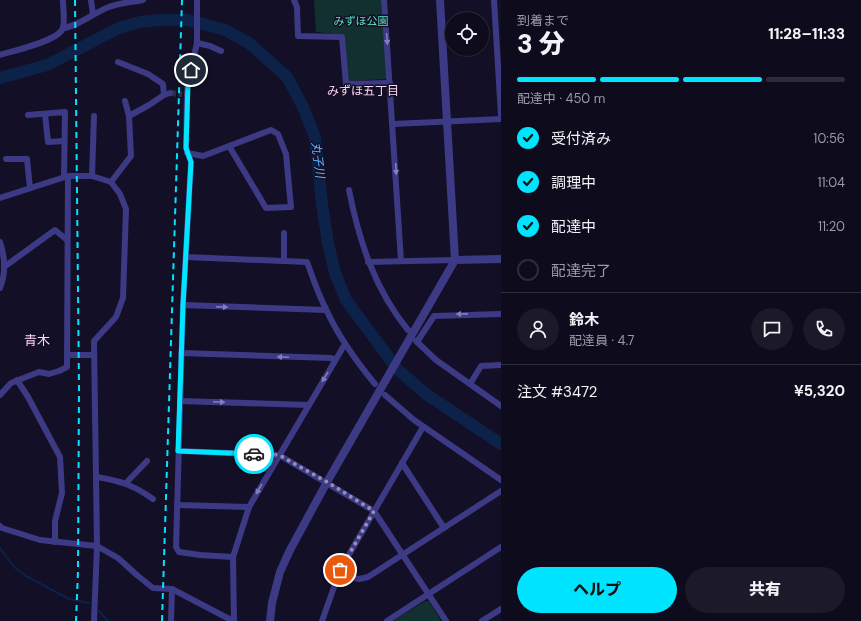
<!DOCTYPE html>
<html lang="ja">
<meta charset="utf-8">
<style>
body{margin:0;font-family:"DM Sans","Noto Sans JP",sans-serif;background:#1c1929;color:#f1f3f6;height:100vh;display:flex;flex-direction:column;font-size:15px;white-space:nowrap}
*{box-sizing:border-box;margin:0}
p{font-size:13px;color:#9b9ba3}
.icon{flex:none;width:22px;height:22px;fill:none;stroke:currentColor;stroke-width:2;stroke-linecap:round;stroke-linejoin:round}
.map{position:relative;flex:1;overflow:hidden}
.drawer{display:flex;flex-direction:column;background:#0e0b1c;width:360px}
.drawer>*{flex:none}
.fabs{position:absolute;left:445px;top:12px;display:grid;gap:8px}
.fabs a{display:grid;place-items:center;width:44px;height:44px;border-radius:50%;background:#0e0b1c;box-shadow:0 1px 3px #0004,0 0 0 1px #2e2b3b;font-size:20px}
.pin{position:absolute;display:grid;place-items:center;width:34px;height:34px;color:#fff;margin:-17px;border:2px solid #fff;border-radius:50%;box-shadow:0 1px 4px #0007}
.courier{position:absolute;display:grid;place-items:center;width:40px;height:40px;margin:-20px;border:3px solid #00e5ff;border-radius:50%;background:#fff;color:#222;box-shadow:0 1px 5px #0007}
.overview em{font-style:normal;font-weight:800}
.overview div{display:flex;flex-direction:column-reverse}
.overview{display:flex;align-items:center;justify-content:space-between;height:68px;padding:0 16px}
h1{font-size:26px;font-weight:800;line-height:30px}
.bar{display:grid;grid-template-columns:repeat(4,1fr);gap:6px 4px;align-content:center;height:48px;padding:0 16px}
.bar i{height:5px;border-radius:3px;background:#2e2b3b}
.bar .current{background:#00e5ff}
.bar p{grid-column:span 4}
.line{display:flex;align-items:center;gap:10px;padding:0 16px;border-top:1px solid #2e2b3b}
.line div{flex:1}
.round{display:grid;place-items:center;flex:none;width:42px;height:42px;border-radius:21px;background:#1c1929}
ol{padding:0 16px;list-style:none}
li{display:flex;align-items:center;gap:12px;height:44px}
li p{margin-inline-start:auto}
li .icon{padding:4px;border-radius:50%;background:#00e5ff;color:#111;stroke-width:4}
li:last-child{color:#9b9ba3}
li i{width:22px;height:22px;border:2px solid #2e2b3b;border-radius:50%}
.cta{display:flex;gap:8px;margin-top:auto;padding:8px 16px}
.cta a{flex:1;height:46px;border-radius:24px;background:#00e5ff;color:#111;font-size:16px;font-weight:800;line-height:46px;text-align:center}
.cta a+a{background:#1c1929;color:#f1f3f6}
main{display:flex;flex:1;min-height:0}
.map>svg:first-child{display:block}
.green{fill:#12302f}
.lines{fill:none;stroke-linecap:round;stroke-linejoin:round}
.stream{stroke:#0c2248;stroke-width:2}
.river{stroke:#0c2248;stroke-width:12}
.minor-tunnel{stroke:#312d47;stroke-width:6;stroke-dasharray:6 3;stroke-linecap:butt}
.minor{stroke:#3d3a85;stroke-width:6}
.tertiary{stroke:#3d3a85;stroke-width:8}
.rail{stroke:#00e5ff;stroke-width:2;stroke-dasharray:6 5;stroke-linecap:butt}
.oneway{fill:#837fbc}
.done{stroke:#948fb3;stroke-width:4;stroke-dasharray:0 7.2}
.route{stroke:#00e5ff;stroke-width:5}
.labels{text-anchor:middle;stroke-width:3;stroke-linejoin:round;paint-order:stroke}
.park-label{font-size:11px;fill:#5fe0c0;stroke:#130f26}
.neighbourhood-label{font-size:12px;fill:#ffd6f0;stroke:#130f26}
.water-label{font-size:12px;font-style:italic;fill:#62b6ff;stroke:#130f26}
.quarter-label{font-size:13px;fill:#ffd6f0;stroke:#130f26}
</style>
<main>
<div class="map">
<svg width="501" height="621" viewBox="0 0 501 621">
<rect width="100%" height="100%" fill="#130f26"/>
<g class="green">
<path d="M 314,0 L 381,0 L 387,79 L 348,81 L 344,35 L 316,32 Z"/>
<path d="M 425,601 L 429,601 L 441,621 L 393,621 Z"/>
</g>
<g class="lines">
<g class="stream">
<path d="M 0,548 L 13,566 L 26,576 L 69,599 L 89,603"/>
<path d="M 99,611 L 108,621"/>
</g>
<path class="river" d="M 0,78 L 47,65 L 119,28 L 140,22 L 160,20 L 188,20 L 225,30 L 249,43 L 287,77 L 303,107 L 315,137 L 322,204 L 328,243 L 335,273 L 346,300 L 398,370 L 426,394 L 501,444"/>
<path class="minor-tunnel" d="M 170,93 L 182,94"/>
<g class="minor">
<path d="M 91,0 L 93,14"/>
<path d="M 197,0 L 197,43 L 188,83 L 187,94 L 186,148 L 191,162 L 183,305 L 176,547 L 179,552 L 200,555 L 233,557 L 234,621"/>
<path d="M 294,0 L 297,7 L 298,36 L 342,37 L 346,84 L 390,83"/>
<path d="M 384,0 L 401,261"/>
<path d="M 494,0 L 501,115"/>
<path d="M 63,28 C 77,27 95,12 109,7 C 119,3 132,2 143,0"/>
<path d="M 197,43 L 210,46 L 221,51"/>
<path d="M 0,55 C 13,51 59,41 63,28 C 65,20 63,8 63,0"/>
<path d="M 118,62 L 148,74 L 163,84 L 164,95 L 170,93"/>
<path d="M 45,114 L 48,142 L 64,141"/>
<path d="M 28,115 L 65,112 L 64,177"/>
<path d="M 129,116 L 149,105 L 164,95"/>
<path d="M 393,124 L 501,119"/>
<path d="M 187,153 L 203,156 L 271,130 L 278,134 L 286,154 L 291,207 L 266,208 L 229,146"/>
<path d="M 6,159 L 27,159 L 30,188"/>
<path d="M 92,176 L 94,116"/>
<path d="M 111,182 L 131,156 L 129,116 L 125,101"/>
<path d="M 349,190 C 359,241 375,290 408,330"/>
<path d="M 0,198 L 68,176 L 92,176 L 111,182 L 120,194 L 126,209 L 123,298 L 116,317 L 94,341 L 97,546 L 94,621"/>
<path d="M 284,233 L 284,261"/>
<path d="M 0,242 C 5,257 6,273 0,288"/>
<path d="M 186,257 L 307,262 C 313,278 318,294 326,309 C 338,336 356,361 375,384"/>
<path d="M 368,262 L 455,260"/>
<path d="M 4,267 L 55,230 L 67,240"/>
<path d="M 183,305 L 326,310"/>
<path d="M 416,341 L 436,360 L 501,406"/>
<path d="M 417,342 L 434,316 L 501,314"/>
<path d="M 181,353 L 331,358 L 335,360"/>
<path d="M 67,355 L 94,355"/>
<path d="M 17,380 L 28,397 L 60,457 L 62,493 L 55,521 L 55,542"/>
<path d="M 470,384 L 481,366 L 501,365"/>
<path d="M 0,395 L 11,383 L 39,372 L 49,374 L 59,371 L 67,367 L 68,176"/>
<path d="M 385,395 L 414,420 L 501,480"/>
<path d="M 180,401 L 308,405"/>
<path d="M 178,451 L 279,455 L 374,511 L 446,621"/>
<path d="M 402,463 L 444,528"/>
<path d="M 97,477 C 121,481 133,485 153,499"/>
<path d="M 126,483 L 147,461"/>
<path d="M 177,505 L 249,507"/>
<path d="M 0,526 L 2,528 L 40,540 L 97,546 L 118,558 L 138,576 L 153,588 L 172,589 L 233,621"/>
<path d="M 233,557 L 249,507 L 345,344"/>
<path d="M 338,575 L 359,579 L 368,577 L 501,491"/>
<path d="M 171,621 L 172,589"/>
<path d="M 322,621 L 340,570 L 423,427"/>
<path d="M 387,621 L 501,547"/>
<path d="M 482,621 L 501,609"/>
</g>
<g class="tertiary">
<path d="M 455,260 L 501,259"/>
<path d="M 270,621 L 272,603 L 280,572 L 290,550 L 327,482 L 455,260 L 440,0"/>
</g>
<g class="rail">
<path d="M 75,0 L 79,388 L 78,571 L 76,621"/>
<path d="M 162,621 L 182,0"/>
</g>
</g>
<defs><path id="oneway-solid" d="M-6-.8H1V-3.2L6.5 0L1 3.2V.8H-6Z"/></defs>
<g class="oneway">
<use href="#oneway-solid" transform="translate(387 39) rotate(86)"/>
<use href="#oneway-solid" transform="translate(396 169) rotate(87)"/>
<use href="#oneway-solid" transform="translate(222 307) rotate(2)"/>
<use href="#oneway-solid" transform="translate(462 314) rotate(179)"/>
<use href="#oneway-solid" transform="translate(283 357) rotate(-178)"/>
<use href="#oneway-solid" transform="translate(325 377) rotate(121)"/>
<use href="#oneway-solid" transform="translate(219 402) rotate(2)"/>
<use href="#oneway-solid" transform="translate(259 489) rotate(120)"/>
</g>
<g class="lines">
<path class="done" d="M 254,454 L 279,455 L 327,482 L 374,511 L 340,570"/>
<path class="route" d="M 191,70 L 188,83 L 186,148 L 191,162 L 183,305 L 178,451 L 254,454"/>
</g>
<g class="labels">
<g class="park-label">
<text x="361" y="25">みずほ公園</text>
</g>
<g class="neighbourhood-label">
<text x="363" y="95">みずほ五丁目</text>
</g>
<g class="water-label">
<text transform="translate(318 160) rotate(83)" y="4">丸子川</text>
</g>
<g class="quarter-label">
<text x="37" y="345">青木</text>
</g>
</g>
</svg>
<div class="fabs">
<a><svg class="icon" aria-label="locate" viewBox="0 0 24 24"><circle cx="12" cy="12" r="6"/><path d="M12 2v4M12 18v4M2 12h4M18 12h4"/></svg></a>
</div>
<div class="pin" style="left:340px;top:570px;background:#ea580c"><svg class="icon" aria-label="bag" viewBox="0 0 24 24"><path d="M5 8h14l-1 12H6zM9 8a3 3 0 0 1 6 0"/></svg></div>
<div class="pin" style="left:191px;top:70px;background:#1f2937"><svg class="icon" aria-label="home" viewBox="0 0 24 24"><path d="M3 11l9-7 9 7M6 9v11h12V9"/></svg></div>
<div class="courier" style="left:254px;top:454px"><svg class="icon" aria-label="car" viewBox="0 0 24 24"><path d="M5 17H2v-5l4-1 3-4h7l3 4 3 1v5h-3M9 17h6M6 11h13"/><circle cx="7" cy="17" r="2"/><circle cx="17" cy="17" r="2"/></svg></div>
</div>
<section class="drawer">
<div class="overview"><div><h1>3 分</h1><p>到着まで</p></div><em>11:28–11:33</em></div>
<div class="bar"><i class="current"></i><i class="current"></i><i class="current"></i><i></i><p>配達中 · 450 m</p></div>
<ol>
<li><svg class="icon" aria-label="check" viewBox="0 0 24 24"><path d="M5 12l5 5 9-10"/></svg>受付済み<p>10:56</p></li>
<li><svg class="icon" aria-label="check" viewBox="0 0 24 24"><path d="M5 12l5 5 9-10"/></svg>調理中<p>11:04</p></li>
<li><svg class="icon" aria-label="check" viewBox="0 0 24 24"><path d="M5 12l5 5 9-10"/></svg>配達中<p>11:20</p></li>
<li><i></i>配達完了</li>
</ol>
<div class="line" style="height:72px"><a class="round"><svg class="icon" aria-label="person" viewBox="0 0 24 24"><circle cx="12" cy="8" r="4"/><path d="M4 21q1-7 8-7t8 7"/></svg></a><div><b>鈴木</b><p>配達員 · 4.7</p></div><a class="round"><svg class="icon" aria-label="chat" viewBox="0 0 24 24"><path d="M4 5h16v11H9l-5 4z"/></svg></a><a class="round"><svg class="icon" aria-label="phone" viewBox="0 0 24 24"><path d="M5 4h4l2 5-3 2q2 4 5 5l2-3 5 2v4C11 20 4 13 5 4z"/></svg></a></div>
<div class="line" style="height:52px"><div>注文 #3472</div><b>¥5,320</b></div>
<div class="cta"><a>ヘルプ</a><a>共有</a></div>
</section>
</main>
